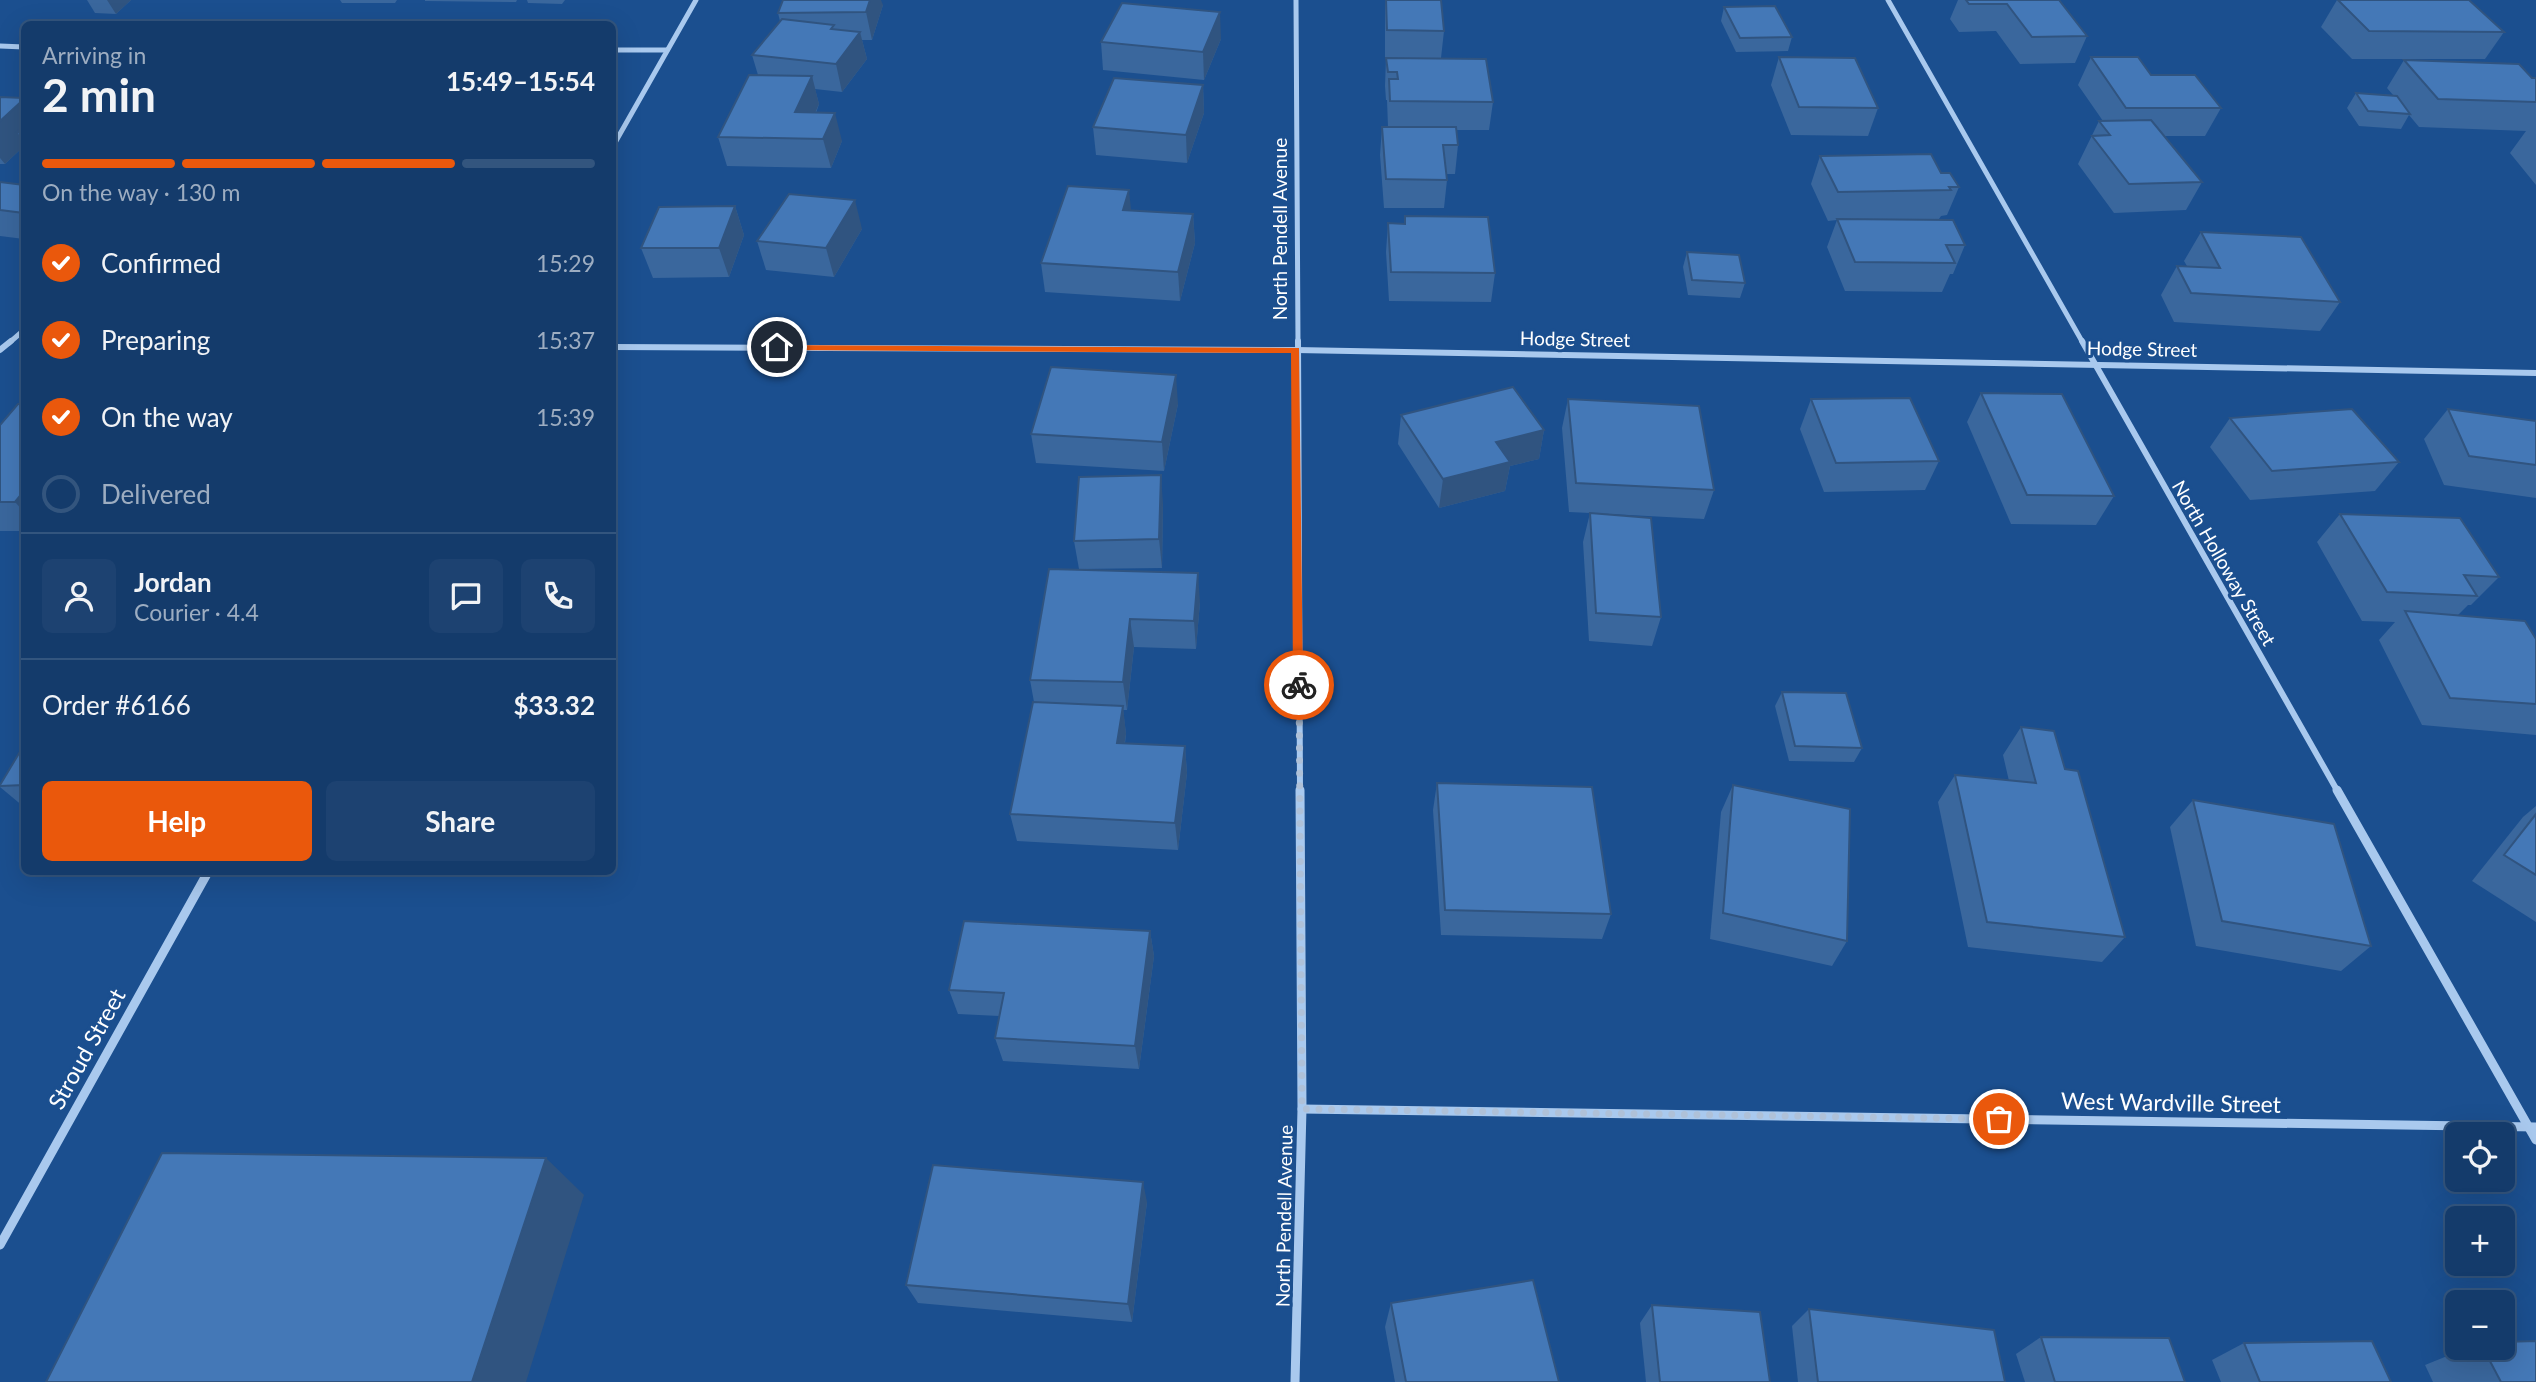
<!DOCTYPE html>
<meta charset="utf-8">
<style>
body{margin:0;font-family:Lato,sans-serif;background:#1d4271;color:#f1f3f6;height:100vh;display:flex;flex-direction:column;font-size:26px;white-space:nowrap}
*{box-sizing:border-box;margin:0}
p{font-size:23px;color:#9dadc1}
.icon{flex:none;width:38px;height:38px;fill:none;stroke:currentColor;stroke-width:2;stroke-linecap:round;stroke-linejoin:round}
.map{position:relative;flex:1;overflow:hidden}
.drawer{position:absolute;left:21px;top:21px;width:595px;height:854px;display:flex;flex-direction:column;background:#143b6b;border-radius:10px;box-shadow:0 7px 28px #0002,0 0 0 2px #33557e}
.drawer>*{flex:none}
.tools{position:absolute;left:2445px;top:1122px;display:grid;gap:14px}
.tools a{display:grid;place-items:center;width:70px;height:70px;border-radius:10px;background:#143b6b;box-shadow:0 7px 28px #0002,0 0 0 2px #33557e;font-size:35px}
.pin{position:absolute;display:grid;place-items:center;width:60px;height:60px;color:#fff;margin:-30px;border:4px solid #fff;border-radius:50%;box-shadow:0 2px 7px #0007}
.courier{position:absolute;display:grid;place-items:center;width:70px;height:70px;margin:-35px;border:5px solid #ea580c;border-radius:50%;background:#fff;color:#222;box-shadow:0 2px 9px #0007}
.headline em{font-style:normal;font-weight:700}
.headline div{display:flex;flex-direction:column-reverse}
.headline{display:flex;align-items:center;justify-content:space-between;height:119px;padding:0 21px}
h1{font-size:46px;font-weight:700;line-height:52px}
.bar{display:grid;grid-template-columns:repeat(4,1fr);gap:10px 7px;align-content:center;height:84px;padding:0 21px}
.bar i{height:9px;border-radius:5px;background:#33557e}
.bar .selected{background:#ea580c}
.bar p{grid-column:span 4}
.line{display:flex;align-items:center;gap:18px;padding:0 21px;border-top:2px solid #33557e}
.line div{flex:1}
.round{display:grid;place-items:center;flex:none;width:74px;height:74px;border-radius:10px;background:#1d4271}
ol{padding:0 21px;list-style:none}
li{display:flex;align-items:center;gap:21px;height:77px}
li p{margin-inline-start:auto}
li .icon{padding:7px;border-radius:50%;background:#ea580c;color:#fff;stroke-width:4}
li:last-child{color:#9dadc1}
li i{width:38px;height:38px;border:4px solid #33557e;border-radius:50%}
.action{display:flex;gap:14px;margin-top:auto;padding:14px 21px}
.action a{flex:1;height:80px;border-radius:10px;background:#ea580c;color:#fff;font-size:28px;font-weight:700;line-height:80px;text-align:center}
.action a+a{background:#1d4271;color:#f1f3f6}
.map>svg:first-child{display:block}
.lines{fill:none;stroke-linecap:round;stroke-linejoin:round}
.street-far2{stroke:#a9c9ee;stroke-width:5}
.street-far1{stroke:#a9c9ee;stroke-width:6}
.street{stroke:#a9c9ee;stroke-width:9}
.wall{fill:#3a679d}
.shaded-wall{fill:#305480}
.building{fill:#4478b7;stroke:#305480;stroke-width:2}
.route{fill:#ea580c}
.done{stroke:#afc1d8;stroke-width:7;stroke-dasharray:0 12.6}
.labels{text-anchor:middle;stroke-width:6;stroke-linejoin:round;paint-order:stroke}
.street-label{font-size:19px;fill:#fff;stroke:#1b4f8f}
.near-street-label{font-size:23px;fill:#fff;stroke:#1b4f8f}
</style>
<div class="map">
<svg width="2536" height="1382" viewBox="0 0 2536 1382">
<rect width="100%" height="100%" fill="#1b4f8f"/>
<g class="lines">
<g class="street-far2">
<path d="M 1296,0 L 1298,343"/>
<path d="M 1888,0 L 2083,343"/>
<path d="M 0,46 L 24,47"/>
<path d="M 612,50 L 667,50"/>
<path d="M 612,148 L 696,0"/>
<path d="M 9,343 L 24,330"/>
</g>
<g class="street-far1">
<path d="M 1298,341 L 1300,792"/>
<path d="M 2082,341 L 2338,792"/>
<path d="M 612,347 L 1296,350 L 2536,373"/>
<path d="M 0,350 L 11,341"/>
</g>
<g class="street">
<path d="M 2337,790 L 2536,1140"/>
<path d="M 1302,1109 L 2536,1127"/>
<path d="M 0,1245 L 208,872"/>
<path d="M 1295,1382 L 1302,1109 L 1300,790"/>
</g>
</g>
<g class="wall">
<path d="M 87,0 L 131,0 L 116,14 L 95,13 Z"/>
<path d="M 340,0 L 397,0 L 395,3 L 342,3 Z"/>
<path d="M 425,0 L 517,0 L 516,2 L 425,1 Z"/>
<path d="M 527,0 L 565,0 L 562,4 L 528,3 Z"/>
<path d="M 1385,0 L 1441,0 L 1444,31 L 1441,58 L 1493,102 L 1489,130 L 1456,130 L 1458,145 L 1455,174 L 1446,174 L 1447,180 L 1444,208 L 1384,208 L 1380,155 L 1382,127 L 1388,127 L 1387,100 L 1386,100 L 1385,86 L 1386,58 L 1385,58 Z"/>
<path d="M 1958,0 L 2059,0 L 2087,36 L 2075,63 L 2020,64 L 1996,31 L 1959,32 L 1950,19 Z"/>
<path d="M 2337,0 L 2469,0 L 2504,32 L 2485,59 L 2352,59 L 2321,27 Z"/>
<path d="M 883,5 L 872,40 L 862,40 L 867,59 L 842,92 L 815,89 L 819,104 L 816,113 L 842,141 L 831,168 L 727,166 L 718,137 L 758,75 L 752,55 L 780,21 L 778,13 Z"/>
<path d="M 1724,7 L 1792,37 L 1788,51 L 1736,52 L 1721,21 Z"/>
<path d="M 1221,39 L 1204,80 L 1103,70 L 1101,42 Z"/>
<path d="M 1779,57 L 1878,108 L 1868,136 L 1791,135 L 1771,85 Z"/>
<path d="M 2091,57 L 2151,75 L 2221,108 L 2205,136 L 2164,136 L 2202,182 L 2186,210 L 2114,213 L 2078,164 L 2099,121 L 2103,121 L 2078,85 Z"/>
<path d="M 2404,60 L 2536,78 L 2536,185 L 2510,153 L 2526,131 L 2419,127 L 2409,115 L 2401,129 L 2359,126 L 2347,108 L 2356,93 L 2393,95 L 2387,88 Z"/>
<path d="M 1203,85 L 1204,113 L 1187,163 L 1096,155 L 1093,127 Z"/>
<path d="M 0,97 L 24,98 L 24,146 L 5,164 L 0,164 Z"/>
<path d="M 1820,156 L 1941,173 L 1959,187 L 1947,215 L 1941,216 L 1939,219 L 1965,245 L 1953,274 L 1950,274 L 1942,292 L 1845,291 L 1827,247 L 1837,220 L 1828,221 L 1811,184 Z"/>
<path d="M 0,182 L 24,185 L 24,239 L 0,236 Z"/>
<path d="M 735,206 L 744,235 L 729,277 L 653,278 L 641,248 Z"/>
<path d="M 1131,210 L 1193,214 L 1195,243 L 1180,301 L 1045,292 L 1041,263 Z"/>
<path d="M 1405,216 L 1495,273 L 1491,302 L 1389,301 L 1386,252 L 1388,223 L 1404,224 Z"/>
<path d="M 862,229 L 834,277 L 766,270 L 757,241 Z"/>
<path d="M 2201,232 L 2340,302 L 2320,331 L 2174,322 L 2161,295 L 2177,266 L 2187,266 L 2184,261 Z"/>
<path d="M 1687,252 L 1745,283 L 1740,298 L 1688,295 L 1683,267 Z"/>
<path d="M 1981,393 L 2114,496 L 2096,525 L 2011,524 L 1967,422 Z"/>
<path d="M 1568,399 L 1714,490 L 1704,519 L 1591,513 L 1661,617 L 1652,646 L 1589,641 L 1583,542 L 1590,513 L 1569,512 L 1562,428 Z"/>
<path d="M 1811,399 L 1939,461 L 1925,490 L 1824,492 L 1800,429 Z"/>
<path d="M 24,404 L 24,531 L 0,531 L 0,425 Z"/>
<path d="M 1178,404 L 1164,471 L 1036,463 L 1031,434 Z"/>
<path d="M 2448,409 L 2536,421 L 2536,498 L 2444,485 L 2424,439 Z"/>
<path d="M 1401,415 L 1544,430 L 1539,459 L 1510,466 L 1505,491 L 1439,508 L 1398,444 Z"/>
<path d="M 2230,418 L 2399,462 L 2375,491 L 2250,500 L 2210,447 Z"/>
<path d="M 1163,504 L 1162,568 L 1079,569 L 1074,541 Z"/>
<path d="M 2340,514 L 2499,577 L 2471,605 L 2468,605 L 2458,615 L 2536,639 L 2536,735 L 2422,725 L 2379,640 L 2395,622 L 2362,621 L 2317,542 Z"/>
<path d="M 1049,569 L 1200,602 L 1196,649 L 1134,647 L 1127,710 L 1123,710 L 1126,734 L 1125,743 L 1185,746 L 1187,773 L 1178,850 L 1017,841 L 1010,814 L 1034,702 L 1030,680 Z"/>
<path d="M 1782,692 L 1862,748 L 1854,762 L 1789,761 L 1775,706 Z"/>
<path d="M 2021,727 L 2065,769 L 2125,937 L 2102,962 L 1968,947 L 1938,802 L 1955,775 L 2009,781 L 2003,755 Z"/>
<path d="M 24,745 L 24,807 L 0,787 Z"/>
<path d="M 1437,783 L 1611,914 L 1602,939 L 1441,935 L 1433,810 Z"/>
<path d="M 1733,785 L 1847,941 L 1832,966 L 1710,939 L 1721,812 Z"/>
<path d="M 2193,800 L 2371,946 L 2341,971 L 2196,946 L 2170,827 Z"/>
<path d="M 2536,806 L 2536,922 L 2472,881 L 2523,817 Z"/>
<path d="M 1150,931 L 1154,956 L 1139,1069 L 1003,1061 L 995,1038 L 999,1016 L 958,1014 L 949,990 Z"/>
<path d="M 1147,1202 L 1132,1322 L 918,1303 L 906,1285 Z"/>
<path d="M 1391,1303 L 1559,1382 L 1395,1382 L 1385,1327 Z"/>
<path d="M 1652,1305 L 1770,1382 L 1646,1382 L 1640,1323 Z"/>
<path d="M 1809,1309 L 2005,1382 L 1798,1382 L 1792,1326 Z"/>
<path d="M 2041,1337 L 2185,1382 L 2025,1382 L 2016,1354 Z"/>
<path d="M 2244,1343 L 2391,1382 L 2221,1382 L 2212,1360 Z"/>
<path d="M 2467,1348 L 2502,1348 L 2536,1382 L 2433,1382 L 2425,1365 Z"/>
</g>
<g class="shaded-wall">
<path d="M 107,0 L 131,0 L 116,14 Z"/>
<path d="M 870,0 L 881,0 L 883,5 L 872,40 L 866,12 Z"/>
<path d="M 1220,12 L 1221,39 L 1204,80 L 1203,52 Z"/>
<path d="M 860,32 L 867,59 L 842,92 L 836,64 Z"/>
<path d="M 812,76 L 819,104 L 804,139 L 795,112 Z"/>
<path d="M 1203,85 L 1204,113 L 1187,163 L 1186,135 Z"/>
<path d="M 24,99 L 24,133 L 17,132 L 24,142 L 24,146 L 5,164 L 0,158 L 0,121 Z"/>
<path d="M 835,113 L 842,141 L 831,168 L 823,139 Z"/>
<path d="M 1129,190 L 1132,219 L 1123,210 Z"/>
<path d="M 855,200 L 862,229 L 834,277 L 826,248 Z"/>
<path d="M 735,206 L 744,235 L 729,277 L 719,248 Z"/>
<path d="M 1193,214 L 1195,243 L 1180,301 L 1178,272 Z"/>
<path d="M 1176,375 L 1178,404 L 1164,471 L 1162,442 Z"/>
<path d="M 1544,430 L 1539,459 L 1510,466 L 1505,491 L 1439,508 L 1443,479 L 1496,442 Z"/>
<path d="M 1161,475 L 1163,504 L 1162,568 L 1159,539 Z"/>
<path d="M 24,491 L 24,512 L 15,502 Z"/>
<path d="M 1198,573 L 1200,602 L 1196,649 L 1194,621 Z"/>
<path d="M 1130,619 L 1134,647 L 1127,710 L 1123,682 Z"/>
<path d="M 1123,706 L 1126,734 L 1120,770 L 1117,743 Z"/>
<path d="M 1185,746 L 1187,773 L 1178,850 L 1175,823 Z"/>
<path d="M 1150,931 L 1154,956 L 1139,1069 L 1135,1046 Z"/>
<path d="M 546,1158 L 584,1195 L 526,1382 L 472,1382 Z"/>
<path d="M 1143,1182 L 1147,1202 L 1132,1322 L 1128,1304 Z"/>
</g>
<g class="building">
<path d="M 783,0 L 870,0 L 866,12 L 778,13 Z"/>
<path d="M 1386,0 L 1441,0 L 1444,31 L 1387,30 Z"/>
<path d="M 1966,0 L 2059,0 L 2087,36 L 2032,37 L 2007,4 L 1969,4 Z"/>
<path d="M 2338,0 L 2469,0 L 2504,32 L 2369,31 Z"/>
<path d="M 1122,3 L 1220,12 L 1203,52 L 1101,42 Z"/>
<path d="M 1775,6 L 1792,37 L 1740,38 L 1724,7 Z"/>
<path d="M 782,19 L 834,25 L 831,29 L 860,32 L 836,64 L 752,55 Z"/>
<path d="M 1779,57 L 1855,58 L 1878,108 L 1799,107 Z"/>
<path d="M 2091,57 L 2138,57 L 2151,75 L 2195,75 L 2221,108 L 2126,108 Z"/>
<path d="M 1386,58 L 1486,59 L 1493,102 L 1390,101 L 1389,79 L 1398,79 L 1397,72 L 1388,72 Z"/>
<path d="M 2404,60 L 2519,64 L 2532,78 L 2536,78 L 2536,102 L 2438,99 Z"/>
<path d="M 749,75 L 812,76 L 795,112 L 835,113 L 823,139 L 718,137 Z"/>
<path d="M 1114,78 L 1203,85 L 1186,135 L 1093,127 Z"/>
<path d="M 2356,93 L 2397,96 L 2410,114 L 2368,111 Z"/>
<path d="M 0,97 L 24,98 L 24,99 L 0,121 Z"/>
<path d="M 2151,120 L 2202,182 L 2129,184 L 2092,136 L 2110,135 L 2099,121 Z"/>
<path d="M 24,126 L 24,133 L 17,132 Z"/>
<path d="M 1382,127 L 1456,127 L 1458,145 L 1443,145 L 1447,180 L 1386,179 Z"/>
<path d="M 1931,154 L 1941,173 L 1950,173 L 1959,187 L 1949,187 L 1951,190 L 1838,192 L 1820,156 Z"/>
<path d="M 0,182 L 24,185 L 24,213 L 0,210 Z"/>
<path d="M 1068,186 L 1129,190 L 1123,210 L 1193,214 L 1178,272 L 1041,263 Z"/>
<path d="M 789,194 L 855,200 L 826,248 L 757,241 Z"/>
<path d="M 735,206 L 719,248 L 641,248 L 659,207 Z"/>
<path d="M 1405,216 L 1488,217 L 1495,273 L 1391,272 L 1388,223 L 1405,224 Z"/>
<path d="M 1837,219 L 1953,220 L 1965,245 L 1946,245 L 1955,263 L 1855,262 Z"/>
<path d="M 2201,232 L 2301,237 L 2340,302 L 2191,293 L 2177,266 L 2220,268 Z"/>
<path d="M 1687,252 L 1739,255 L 1745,283 L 1692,280 Z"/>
<path d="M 1051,367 L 1176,375 L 1162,442 L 1031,434 Z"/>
<path d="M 1513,387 L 1544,430 L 1496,442 L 1510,462 L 1443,479 L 1401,415 Z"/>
<path d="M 1981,393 L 2062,394 L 2114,496 L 2027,495 Z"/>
<path d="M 1910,398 L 1939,461 L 1836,463 L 1811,399 Z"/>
<path d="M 1568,399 L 1699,406 L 1714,490 L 1576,483 Z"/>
<path d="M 18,404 L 24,404 L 24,491 L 15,502 L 0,502 L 0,425 Z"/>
<path d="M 2352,409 L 2399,462 L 2272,471 L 2230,418 Z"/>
<path d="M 2448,409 L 2536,421 L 2536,465 L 2469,456 Z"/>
<path d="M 1161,475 L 1159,539 L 1074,541 L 1079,477 Z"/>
<path d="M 1590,513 L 1651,518 L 1661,617 L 1596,613 Z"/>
<path d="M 2340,514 L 2460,518 L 2499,577 L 2464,575 L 2477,596 L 2387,592 Z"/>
<path d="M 1049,569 L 1198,573 L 1194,621 L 1130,619 L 1123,682 L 1030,680 Z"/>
<path d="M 2405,611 L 2525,621 L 2536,639 L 2536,704 L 2450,698 Z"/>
<path d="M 1782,692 L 1846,693 L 1862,748 L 1795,746 Z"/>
<path d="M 1033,702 L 1123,706 L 1117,743 L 1185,746 L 1175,823 L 1010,814 Z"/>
<path d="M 2021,727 L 2054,731 L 2065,769 L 2078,771 L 2125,937 L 1987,922 L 1955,775 L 2036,783 Z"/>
<path d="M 24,745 L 24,785 L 0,786 L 0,785 Z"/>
<path d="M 1437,783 L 1592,787 L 1611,914 L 1445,910 Z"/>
<path d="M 1733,785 L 1850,809 L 1847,941 L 1723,913 Z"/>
<path d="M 2193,800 L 2334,824 L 2371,946 L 2222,921 Z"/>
<path d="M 2536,814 L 2536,875 L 2504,855 Z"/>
<path d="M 964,921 L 1150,931 L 1135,1046 L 995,1038 L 1004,993 L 949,990 Z"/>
<path d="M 162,1153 L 546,1158 L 472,1382 L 46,1382 Z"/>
<path d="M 933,1165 L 1143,1182 L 1128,1304 L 906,1285 Z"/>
<path d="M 1533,1280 L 1559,1382 L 1406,1382 L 1391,1303 Z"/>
<path d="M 1652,1305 L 1760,1312 L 1770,1382 L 1660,1382 Z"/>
<path d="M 1809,1309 L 1994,1330 L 2005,1382 L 1818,1382 Z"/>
<path d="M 2041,1337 L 2169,1338 L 2185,1382 L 2055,1382 Z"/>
<path d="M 2372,1341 L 2391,1382 L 2260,1382 L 2244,1343 Z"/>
<path d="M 2536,1341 L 2536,1382 L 2501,1382 L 2483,1348 L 2502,1348 L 2502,1342 Z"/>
</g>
<path class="route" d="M 773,345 L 1299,348 L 1303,688 L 1295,688 L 1293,685 L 1291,353 L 777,350 L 773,349 Z"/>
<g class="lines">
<path class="done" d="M 1299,685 L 1302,1109 L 1999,1119"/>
</g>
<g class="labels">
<g class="street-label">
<text transform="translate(1280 229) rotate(-90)" y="7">North Pendell Avenue</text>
<text transform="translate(1575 339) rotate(1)" y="7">Hodge Street</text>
<text transform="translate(2142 349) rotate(1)" y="7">Hodge Street</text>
<text transform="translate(2224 563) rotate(60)" y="7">North Holloway Street</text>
<text transform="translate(1284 1216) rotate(-89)" y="7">North Pendell Avenue</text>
</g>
<g class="near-street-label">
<text transform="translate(87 1049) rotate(-61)" y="8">Stroud Street</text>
<text transform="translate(2171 1103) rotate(1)" y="8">West Wardville Street</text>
</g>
</g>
</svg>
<div class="tools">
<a><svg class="icon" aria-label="locate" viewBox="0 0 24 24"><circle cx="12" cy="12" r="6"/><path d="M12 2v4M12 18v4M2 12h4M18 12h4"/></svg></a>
<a>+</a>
<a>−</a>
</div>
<div class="pin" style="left:1999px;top:1119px;background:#ea580c"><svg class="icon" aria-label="bag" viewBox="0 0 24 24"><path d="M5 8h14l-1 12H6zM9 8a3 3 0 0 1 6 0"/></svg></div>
<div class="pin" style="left:777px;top:347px;background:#1f2937"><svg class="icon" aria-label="home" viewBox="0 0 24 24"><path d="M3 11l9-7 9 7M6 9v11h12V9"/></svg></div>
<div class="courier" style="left:1299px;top:685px"><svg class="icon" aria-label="bike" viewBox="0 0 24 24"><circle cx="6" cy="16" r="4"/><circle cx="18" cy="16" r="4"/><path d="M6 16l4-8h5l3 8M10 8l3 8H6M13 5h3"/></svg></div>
<section class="drawer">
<div class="headline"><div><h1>2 min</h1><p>Arriving in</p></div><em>15:49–15:54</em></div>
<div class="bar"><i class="selected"></i><i class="selected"></i><i class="selected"></i><i></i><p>On the way · 130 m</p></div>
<ol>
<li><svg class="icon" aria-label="check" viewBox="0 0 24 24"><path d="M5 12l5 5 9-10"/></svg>Confirmed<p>15:29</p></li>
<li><svg class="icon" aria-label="check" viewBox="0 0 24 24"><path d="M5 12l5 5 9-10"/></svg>Preparing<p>15:37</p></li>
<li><svg class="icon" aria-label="check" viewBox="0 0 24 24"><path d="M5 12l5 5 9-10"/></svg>On the way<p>15:39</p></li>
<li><i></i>Delivered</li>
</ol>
<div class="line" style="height:126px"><a class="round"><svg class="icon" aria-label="person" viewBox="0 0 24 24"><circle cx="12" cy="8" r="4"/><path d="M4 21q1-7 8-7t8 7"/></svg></a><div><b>Jordan</b><p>Courier · 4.4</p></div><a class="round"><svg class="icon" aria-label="chat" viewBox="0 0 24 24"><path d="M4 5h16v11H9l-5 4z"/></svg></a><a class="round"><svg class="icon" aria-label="phone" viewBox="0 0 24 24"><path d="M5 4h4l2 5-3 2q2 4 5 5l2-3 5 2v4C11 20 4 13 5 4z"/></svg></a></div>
<div class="line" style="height:91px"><div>Order #6166</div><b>$33.32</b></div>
<div class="action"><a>Help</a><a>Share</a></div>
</section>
</div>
